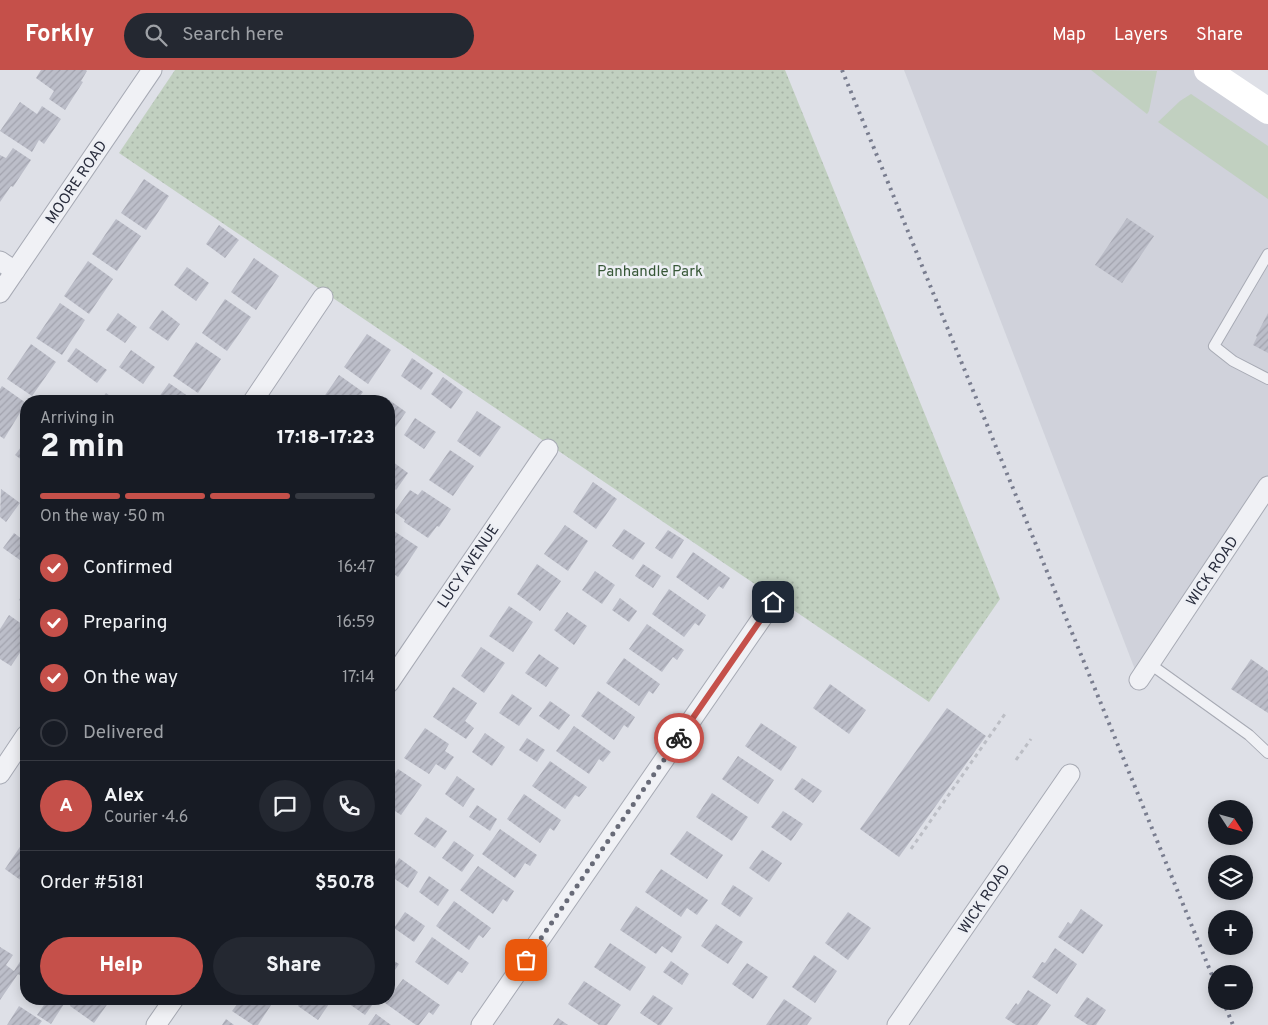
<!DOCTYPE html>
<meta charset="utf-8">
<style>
body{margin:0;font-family:Overpass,sans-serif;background:#242831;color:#f1f3f6;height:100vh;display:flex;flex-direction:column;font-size:19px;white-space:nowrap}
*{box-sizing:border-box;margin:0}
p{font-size:16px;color:#9ea1a6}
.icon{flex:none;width:28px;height:28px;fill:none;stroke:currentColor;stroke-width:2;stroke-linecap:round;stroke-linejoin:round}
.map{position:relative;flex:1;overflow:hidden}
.side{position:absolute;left:20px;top:325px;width:375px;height:610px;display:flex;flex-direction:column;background:#171b24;border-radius:20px;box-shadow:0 2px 12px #0003}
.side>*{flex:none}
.needle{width:32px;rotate:126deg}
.fabs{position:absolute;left:1208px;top:730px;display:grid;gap:10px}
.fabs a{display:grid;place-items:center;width:45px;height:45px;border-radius:50%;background:#171b24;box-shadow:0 2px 12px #0003;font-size:25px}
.pin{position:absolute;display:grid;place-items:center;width:42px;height:42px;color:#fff;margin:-21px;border-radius:10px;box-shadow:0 2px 8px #0006}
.courier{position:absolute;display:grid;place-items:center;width:50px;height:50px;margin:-25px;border:4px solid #c5504a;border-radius:50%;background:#fff;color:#222;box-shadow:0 1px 6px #0007}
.head em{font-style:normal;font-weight:800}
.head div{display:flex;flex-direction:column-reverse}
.head{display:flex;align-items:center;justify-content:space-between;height:85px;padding:0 20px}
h1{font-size:32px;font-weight:800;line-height:38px}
.bar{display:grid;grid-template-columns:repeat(4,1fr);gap:8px 5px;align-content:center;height:60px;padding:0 20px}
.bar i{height:6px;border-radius:4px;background:#363941}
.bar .on{background:#c5504a}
.bar p{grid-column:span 4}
.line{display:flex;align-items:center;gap:12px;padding:0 20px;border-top:1px solid #363941}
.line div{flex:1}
.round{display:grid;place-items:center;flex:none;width:52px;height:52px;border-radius:26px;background:#242831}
ol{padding:0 20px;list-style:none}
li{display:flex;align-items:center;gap:15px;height:55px}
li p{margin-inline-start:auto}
li .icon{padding:5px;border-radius:50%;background:#c5504a;color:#fff;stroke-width:4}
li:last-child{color:#9ea1a6}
li i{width:28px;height:28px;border:2px solid #363941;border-radius:50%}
.primary-button{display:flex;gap:10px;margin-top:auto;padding:10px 20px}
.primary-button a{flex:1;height:58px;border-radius:30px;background:#c5504a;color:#fff;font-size:20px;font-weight:800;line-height:58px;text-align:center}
.primary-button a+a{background:#242831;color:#f1f3f6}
header{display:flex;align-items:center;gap:30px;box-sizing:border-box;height:70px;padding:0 25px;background:#c5504a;color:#fff}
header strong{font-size:24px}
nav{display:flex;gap:28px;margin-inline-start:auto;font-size:18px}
.search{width:350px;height:45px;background:#242831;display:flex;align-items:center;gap:12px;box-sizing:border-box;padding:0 18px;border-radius:28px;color:#9ea1a6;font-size:19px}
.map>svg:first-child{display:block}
.built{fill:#d0d2db}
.green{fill:#c1d0c0}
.park{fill:url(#park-dots)}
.building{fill:url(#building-hatch)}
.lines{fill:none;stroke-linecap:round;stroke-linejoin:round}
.lane-casing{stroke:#a7aab4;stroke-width:12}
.street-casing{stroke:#a7aab4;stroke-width:21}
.path{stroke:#bcbec5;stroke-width:3;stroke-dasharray:4 4;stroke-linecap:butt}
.lane{stroke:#f0f1f5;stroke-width:10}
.street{stroke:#f0f1f5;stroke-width:19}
.secondary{stroke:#fff;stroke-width:26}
.rail{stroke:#797d8f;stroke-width:4;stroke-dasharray:2.5 5;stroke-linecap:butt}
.done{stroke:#686b78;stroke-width:5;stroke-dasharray:0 9}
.route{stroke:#c5504a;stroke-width:6}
.labels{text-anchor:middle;stroke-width:5;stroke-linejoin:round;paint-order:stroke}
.street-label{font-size:15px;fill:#282c3c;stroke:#edeff4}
.park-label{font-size:15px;fill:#375737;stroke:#edeff4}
</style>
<header>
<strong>Forkly</strong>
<div class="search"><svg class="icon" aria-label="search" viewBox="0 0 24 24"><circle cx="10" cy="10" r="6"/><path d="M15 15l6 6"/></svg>Search here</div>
<nav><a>Map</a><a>Layers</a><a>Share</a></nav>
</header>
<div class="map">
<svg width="1268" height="955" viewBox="0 0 1268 955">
<defs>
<pattern id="park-dots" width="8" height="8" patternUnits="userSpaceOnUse" patternTransform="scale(1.25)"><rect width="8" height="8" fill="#c1d0c0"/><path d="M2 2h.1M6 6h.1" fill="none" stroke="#a6b3a6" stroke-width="1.8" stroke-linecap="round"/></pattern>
<pattern id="building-hatch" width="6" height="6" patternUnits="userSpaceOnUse" patternTransform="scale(1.25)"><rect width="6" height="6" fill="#bcbec9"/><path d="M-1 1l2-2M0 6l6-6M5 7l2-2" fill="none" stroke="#a2a3ae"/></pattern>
</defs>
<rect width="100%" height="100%" fill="#dee0e7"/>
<path class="built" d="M 904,0 L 1208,0 L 1268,41 L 1268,416 L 1139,610 Z"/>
<g class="green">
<path d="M 1091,0 L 1157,1 L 1149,41 L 1147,44 Z"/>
<path d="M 1191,24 L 1268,76 L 1268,129 L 1158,52 L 1180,31 Z"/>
</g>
<path class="park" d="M 175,0 L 785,0 L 1000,529 L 929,632 L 119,83 Z"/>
<g class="building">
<path d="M 41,0 L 86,0 L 87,1 L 81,11 L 83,12 L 65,40 L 49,29 L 54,21 L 36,8 Z"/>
<path d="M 20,32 L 37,44 L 42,36 L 61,49 L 44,74 L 39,70 L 32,82 L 0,61 Z"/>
<path d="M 13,78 L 31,90 L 13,117 L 11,116 L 0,132 L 0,85 L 6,88 Z"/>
<path d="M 144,109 L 169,126 L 146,160 L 121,143 Z"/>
<path d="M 1127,148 L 1154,166 L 1122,213 L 1095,195 Z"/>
<path d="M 116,149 L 141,166 L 117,201 L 92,184 Z"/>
<path d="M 219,155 L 239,170 L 225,188 L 206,174 Z"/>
<path d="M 254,188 L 279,206 L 256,240 L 231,222 Z"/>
<path d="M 88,191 L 113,209 L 89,244 L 64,226 Z"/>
<path d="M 187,197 L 209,213 L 196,231 L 174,215 Z"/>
<path d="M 225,229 L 251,247 L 227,281 L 202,263 Z"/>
<path d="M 60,233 L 85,250 L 62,285 L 36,268 Z"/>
<path d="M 162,240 L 180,254 L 168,271 L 149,258 Z"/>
<path d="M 118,243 L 137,257 L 125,273 L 106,260 Z"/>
<path d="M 1268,243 L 1268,283 L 1253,275 L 1257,267 L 1256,266 Z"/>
<path d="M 367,264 L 391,280 L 368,314 L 344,297 Z"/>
<path d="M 196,272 L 221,289 L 198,323 L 173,306 Z"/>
<path d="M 31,274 L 56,292 L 32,326 L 7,309 Z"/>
<path d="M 76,278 L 107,300 L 97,313 L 67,291 Z"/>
<path d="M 131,280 L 155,297 L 143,314 L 119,297 Z"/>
<path d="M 412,288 L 433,303 L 421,320 L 401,306 Z"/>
<path d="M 339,305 L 363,322 L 358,329 L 361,331 L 321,331 Z"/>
<path d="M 443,307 L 463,322 L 451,339 L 431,324 Z"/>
<path d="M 169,313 L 195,331 L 156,331 Z"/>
<path d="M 2,316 L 26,333 L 4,369 L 0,366 L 0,319 Z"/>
<path d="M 106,323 L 117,331 L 100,331 Z"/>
<path d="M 385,327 L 406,342 L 394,359 L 389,355 L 389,331 L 383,331 Z"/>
<path d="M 477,341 L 501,357 L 480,387 L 457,371 Z"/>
<path d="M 415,348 L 436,362 L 424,379 L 404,365 Z"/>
<path d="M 25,372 L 26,373 L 26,393 L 15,385 Z"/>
<path d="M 450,380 L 474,396 L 453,426 L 429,410 Z"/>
<path d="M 389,389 L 408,403 L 396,420 L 389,415 Z"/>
<path d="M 593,412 L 617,429 L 596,459 L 573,442 Z"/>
<path d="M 1,419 L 20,433 L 6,452 L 0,447 Z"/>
<path d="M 410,420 L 418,425 L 422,420 L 451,439 L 439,457 L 437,456 L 428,468 L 404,452 L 405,450 L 394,442 Z"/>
<path d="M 565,455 L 588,471 L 568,501 L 544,484 Z"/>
<path d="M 624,459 L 645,473 L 633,490 L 612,476 Z"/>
<path d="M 668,460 L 684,470 L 672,489 L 655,478 Z"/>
<path d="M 394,461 L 418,477 L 398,507 L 389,501 L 389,469 Z"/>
<path d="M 14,463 L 26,472 L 26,481 L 20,490 L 3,478 Z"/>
<path d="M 693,482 L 730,508 L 723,519 L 719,516 L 708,530 L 676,507 Z"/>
<path d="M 537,494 L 561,511 L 540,541 L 517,524 Z"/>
<path d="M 643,494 L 661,506 L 653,518 L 635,506 Z"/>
<path d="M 595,501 L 615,515 L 602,534 L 582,520 Z"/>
<path d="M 26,519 L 26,535 L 19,530 Z"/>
<path d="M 669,519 L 706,545 L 699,556 L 695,553 L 684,567 L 652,544 Z"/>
<path d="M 620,528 L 637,541 L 629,552 L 612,540 Z"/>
<path d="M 509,536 L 533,552 L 513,582 L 489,566 Z"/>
<path d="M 567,542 L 587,556 L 574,575 L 554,560 Z"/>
<path d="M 9,545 L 26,557 L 26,574 L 11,596 L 0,589 L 0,559 Z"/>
<path d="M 647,554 L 684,580 L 677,590 L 673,587 L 662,602 L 629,579 Z"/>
<path d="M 481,577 L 505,593 L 484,623 L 461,606 Z"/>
<path d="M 539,584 L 559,598 L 546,617 L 525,603 Z"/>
<path d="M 624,588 L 660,614 L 653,624 L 649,621 L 639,636 L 606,613 Z"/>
<path d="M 1251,589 L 1268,601 L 1268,643 L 1231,619 Z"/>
<path d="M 830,614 L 866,640 L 849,664 L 813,638 Z"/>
<path d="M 453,617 L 477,633 L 465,651 L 474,658 L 466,669 L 433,647 Z"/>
<path d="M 598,621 L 635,647 L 628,658 L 624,655 L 614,670 L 581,646 Z"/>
<path d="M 512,624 L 532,638 L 519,656 L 499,643 Z"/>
<path d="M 550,631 L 570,645 L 559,660 L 539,646 Z"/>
<path d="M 947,638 L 986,666 L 899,787 L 860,759 Z"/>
<path d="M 761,653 L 797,677 L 781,701 L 745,676 Z"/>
<path d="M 574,656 L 611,682 L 603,692 L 599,689 L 589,704 L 556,681 Z"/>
<path d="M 425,658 L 449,674 L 445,681 L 454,687 L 445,700 L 436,694 L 429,704 L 404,688 Z"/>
<path d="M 485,663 L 505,677 L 492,696 L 472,682 Z"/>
<path d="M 527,668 L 545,680 L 537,692 L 519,680 Z"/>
<path d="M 738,686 L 774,710 L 758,734 L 722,709 Z"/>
<path d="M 550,691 L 587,717 L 579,727 L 575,725 L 565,739 L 532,716 Z"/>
<path d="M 398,699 L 422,715 L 401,745 L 389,737 L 389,712 Z"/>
<path d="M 457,706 L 475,719 L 463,737 L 445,724 Z"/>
<path d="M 802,708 L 822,721 L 813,733 L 794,719 Z"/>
<path d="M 712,723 L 748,747 L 732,771 L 696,747 Z"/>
<path d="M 524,724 L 561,750 L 554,761 L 550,758 L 540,773 L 507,749 Z"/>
<path d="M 477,735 L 497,749 L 490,761 L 469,747 Z"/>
<path d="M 783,741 L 803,754 L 791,771 L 771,757 Z"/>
<path d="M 426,747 L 447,761 L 435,778 L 414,764 Z"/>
<path d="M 389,753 L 394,756 L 389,764 Z"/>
<path d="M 500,759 L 537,785 L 530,796 L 525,793 L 515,808 L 482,784 Z"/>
<path d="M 687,761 L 723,785 L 707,809 L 670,784 Z"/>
<path d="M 26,768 L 26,814 L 5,799 Z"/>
<path d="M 454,771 L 474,785 L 462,802 L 442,788 Z"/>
<path d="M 762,780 L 782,793 L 769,812 L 749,798 Z"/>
<path d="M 399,788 L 418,802 L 408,818 L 389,805 Z"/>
<path d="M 478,796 L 514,821 L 507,832 L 503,829 L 493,844 L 460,820 Z"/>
<path d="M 661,799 L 708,830 L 697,845 L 687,838 L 681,847 L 645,822 Z"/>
<path d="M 429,806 L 449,820 L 438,836 L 419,822 Z"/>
<path d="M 733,815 L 753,828 L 740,847 L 721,834 Z"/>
<path d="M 454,831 L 491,858 L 483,868 L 479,865 L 469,880 L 436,856 Z"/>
<path d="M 636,836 L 682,867 L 672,883 L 662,876 L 656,884 L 620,860 Z"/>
<path d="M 1081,839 L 1103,855 L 1083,884 L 1058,867 L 1068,852 L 1071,854 Z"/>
<path d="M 405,842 L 425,856 L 414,872 L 394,858 Z"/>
<path d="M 848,842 L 871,858 L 848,890 L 825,873 Z"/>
<path d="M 716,854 L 743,872 L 728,894 L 701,876 Z"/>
<path d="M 432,867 L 469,893 L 462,903 L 458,901 L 448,915 L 415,892 Z"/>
<path d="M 610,873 L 646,897 L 630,921 L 594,897 Z"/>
<path d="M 0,877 L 13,885 L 6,895 L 14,901 L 26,882 L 26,910 L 18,904 L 0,930 Z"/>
<path d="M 1055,878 L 1077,894 L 1057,924 L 1032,907 L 1042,892 L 1045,893 Z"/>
<path d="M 814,885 L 837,901 L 815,933 L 792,917 Z"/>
<path d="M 389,888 L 399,894 L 391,906 L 389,905 Z"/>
<path d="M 671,891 L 689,904 L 682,915 L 663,902 Z"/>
<path d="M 747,893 L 768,907 L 753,929 L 732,914 Z"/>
<path d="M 403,909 L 440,935 L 433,945 L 429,942 L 419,955 L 416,955 L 385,933 Z"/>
<path d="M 584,911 L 621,935 L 607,955 L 599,955 L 568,934 Z"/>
<path d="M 1028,920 L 1051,935 L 1037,955 L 1016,955 L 1005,948 L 1016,933 L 1018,935 Z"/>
<path d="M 653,925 L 673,938 L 661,955 L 658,955 L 640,943 Z"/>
<path d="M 1087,927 L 1106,940 L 1096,955 L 1088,955 L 1074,946 Z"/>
<path d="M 48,929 L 55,929 L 64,934 L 51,954 L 37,945 Z"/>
<path d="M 75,929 L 111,929 L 94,953 L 70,936 Z"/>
<path d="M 241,929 L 275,929 L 258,955 L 253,955 L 232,941 Z"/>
<path d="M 303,929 L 321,929 L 329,934 L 318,950 L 298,936 Z"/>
<path d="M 346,929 L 366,929 L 373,934 L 365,945 L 345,931 Z"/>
<path d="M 784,929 L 812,948 L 807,955 L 766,955 Z"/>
<path d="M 19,936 L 42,951 L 39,955 L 7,955 Z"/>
<path d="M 376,944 L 391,955 L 368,955 Z"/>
<path d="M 558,948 L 568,955 L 553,955 Z"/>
<path d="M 226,949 L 234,955 L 222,955 Z"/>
</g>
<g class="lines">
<g class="lane-casing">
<g id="lane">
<path d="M 1268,184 L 1214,276 L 1233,291 L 1268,309"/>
<path d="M 1150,594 L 1249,665 L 1268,683"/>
</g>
</g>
<g class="street-casing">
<g id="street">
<path d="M 0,191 L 15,201"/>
<path d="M 0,223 L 152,0"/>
<path d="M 253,331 L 323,227"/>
<path d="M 1139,610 L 1268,416"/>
<path d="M 389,613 L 548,379"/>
<path d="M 0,704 L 26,665"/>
<path d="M 156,955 L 174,929"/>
<path d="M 481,955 L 773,532"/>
<path d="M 897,955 L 1070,704"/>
</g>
</g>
<g class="path">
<path d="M 1016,690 L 1031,669"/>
<path d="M 911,779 L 1005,644"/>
</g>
<use href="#lane" class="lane"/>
<use href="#street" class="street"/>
<path class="secondary" d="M 1207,0 L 1268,41"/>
<g class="rail">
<path d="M 842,0 L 1216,915"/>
<path d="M 1223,931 L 1233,955"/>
</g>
</g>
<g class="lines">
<path class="done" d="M 526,890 L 679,668"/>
<path class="route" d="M 679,668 L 773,532"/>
</g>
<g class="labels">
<g class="street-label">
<text transform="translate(76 112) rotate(-56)" y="5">MOORE ROAD</text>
<text transform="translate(468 496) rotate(-56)" y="5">LUCY AVENUE</text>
<text transform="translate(1212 501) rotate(-56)" y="5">WICK ROAD</text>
<text transform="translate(984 829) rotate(-56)" y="5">WICK ROAD</text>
</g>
<g class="park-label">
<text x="650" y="206">Panhandle Park</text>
</g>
</g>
</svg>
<div class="fabs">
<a><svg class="needle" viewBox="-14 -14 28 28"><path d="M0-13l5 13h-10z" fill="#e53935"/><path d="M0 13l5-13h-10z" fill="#9ea1a6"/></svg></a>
<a><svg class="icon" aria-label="layers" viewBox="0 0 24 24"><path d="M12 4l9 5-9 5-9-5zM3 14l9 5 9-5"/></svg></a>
<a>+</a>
<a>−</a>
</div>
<div class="pin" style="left:526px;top:890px;background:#ea580c"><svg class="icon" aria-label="bag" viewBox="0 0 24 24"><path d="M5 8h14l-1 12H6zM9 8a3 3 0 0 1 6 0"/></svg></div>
<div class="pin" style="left:773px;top:532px;background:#1f2937"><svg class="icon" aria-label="home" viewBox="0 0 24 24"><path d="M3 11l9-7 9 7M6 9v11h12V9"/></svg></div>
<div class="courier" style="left:679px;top:668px"><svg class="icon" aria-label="bike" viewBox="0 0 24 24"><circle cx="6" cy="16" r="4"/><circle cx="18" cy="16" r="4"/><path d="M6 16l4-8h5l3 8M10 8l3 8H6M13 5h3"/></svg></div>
<section class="side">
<div class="head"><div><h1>2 min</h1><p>Arriving in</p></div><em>17:18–17:23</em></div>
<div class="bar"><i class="on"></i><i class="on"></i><i class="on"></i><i></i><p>On the way · 50 m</p></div>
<ol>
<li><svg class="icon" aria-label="check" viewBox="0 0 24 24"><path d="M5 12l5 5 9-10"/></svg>Confirmed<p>16:47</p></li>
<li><svg class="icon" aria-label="check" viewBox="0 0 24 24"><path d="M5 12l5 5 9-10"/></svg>Preparing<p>16:59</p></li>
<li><svg class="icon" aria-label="check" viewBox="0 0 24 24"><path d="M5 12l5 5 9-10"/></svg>On the way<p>17:14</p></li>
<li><i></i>Delivered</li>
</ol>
<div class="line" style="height:90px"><b class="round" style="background:#c5504a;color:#fff">A</b><div><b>Alex</b><p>Courier · 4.6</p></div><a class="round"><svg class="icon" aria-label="chat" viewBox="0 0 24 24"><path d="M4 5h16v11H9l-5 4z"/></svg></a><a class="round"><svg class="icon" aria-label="phone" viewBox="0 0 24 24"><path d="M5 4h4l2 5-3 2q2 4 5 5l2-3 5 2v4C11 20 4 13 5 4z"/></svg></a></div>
<div class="line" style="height:65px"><div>Order #5181</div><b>$50.78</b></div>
<div class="primary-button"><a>Help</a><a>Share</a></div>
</section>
</div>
